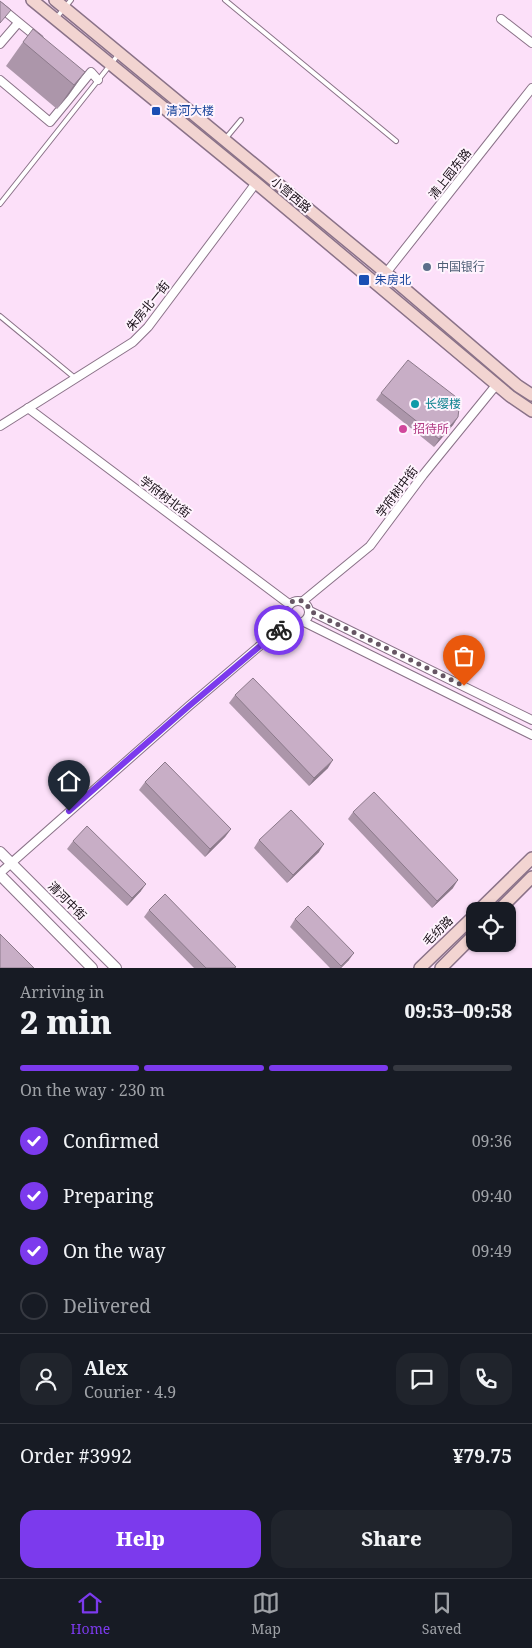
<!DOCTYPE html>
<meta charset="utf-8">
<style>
body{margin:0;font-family:"Noto Serif","Noto Sans SC",serif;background:#20242c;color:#f1f3f6;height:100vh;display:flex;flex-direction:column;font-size:19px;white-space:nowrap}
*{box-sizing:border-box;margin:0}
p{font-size:16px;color:#9ea1a6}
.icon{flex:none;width:28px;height:28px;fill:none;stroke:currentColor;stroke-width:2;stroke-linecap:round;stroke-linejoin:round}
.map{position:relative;height:968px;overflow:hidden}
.drawer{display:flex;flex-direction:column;background:#171b24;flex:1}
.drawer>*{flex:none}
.controls{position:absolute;left:466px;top:902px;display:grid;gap:10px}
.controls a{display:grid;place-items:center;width:50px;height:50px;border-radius:10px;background:#171b24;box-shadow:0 1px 4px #0004;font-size:25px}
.pin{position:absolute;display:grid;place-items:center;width:42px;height:42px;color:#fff;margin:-51px -21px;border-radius:50% 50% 50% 0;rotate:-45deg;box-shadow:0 0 5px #0007}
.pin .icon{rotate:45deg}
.courier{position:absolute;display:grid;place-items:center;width:50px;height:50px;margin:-25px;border:4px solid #7c3aed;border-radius:50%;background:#fff;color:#222;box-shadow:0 1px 6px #0007}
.overview em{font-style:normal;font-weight:800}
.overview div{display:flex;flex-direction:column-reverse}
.overview{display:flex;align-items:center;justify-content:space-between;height:85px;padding:0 20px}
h1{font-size:32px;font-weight:800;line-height:38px}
.bar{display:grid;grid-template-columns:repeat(4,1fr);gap:8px 5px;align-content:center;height:60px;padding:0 20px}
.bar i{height:6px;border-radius:4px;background:#363941}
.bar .active{background:#7c3aed}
.bar p{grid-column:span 4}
.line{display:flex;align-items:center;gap:12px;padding:0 20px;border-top:1px solid #363941}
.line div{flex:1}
.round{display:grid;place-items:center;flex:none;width:52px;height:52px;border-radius:15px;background:#20242c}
ol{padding:0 20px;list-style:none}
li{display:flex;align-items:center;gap:15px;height:55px}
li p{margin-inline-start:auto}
li .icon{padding:5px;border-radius:50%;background:#7c3aed;color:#fff;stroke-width:4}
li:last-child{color:#9ea1a6}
li i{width:28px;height:28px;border:2px solid #363941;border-radius:50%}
.button{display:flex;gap:10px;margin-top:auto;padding:10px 20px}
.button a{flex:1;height:58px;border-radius:15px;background:#7c3aed;color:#fff;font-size:20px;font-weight:800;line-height:58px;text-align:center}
.button a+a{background:#20242c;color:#f1f3f6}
.dock{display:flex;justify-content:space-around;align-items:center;height:70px;border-top:1px solid #363941;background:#171b24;font-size:14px;color:#9ea1a6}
.dock a{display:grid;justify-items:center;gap:2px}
.dock .active{color:#7c3aed}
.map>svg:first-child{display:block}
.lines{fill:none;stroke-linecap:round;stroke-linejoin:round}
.service-casing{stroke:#8a7288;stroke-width:6}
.minor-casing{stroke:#8a7288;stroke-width:10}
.tertiary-casing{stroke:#8a7288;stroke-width:12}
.secondary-casing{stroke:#8a7288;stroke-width:14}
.service{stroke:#fff;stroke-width:4}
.minor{stroke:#fff;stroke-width:8}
.tertiary{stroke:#fff;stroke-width:10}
.secondary{stroke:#f2d4d1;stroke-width:11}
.wall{fill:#ac96aa}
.shaded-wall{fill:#8c7a8b}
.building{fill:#c8aec6;stroke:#8c7a8b}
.done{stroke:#665664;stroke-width:5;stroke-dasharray:0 9}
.route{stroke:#7c3aed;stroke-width:6}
.transit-dot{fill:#1a4fb4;stroke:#fef3fd;stroke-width:2}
.service-dot{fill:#5c6f8a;stroke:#fef3fd;stroke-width:2}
.culture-dot{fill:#0f9aa8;stroke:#fef3fd;stroke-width:2}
.hotel-dot{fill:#d1479c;stroke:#fef3fd;stroke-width:2}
.labels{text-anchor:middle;stroke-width:4;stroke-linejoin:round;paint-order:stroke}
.transit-label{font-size:12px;fill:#164399;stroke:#fef3fd;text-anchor:start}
.street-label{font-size:12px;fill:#150c14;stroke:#fef3fd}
.service-label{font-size:12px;fill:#4e5e75;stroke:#fef3fd;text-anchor:start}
.culture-label{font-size:12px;fill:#0d838f;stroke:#fef3fd;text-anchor:start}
.hotel-label{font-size:12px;fill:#b23c85;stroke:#fef3fd;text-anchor:start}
</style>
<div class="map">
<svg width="532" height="968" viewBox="0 0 532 968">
<rect width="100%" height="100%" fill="#fce0f9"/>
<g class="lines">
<g class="service-casing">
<g id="service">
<path d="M 225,0 L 396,141"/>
<path d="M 57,17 L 71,0"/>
<path d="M 226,138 L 241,120"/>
<path d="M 0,204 L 118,55"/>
<path d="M 0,316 L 75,378"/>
</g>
</g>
<g class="minor-casing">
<g id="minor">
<path d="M 0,7 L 39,39"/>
<path d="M 501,19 L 532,43"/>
<path d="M 0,44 L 18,23"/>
<path d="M 0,80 L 50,122 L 91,72 L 98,80"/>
<path d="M 386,273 L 532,88"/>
<path d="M 28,408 L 289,604"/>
<path d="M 0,426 L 133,342 L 148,327 L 256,183"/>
<circle cx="298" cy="612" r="11"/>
<path d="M 303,601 L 370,546 L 423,475 L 497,384"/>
<path d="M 310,611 L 532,720"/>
<path d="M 304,622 L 532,735"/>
<path d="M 0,873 L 189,706 L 290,620"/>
</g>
</g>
<g class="tertiary-casing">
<g id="tertiary">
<path d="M 0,852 L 116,968"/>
<path d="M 0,875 L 92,968"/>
</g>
</g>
<g class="secondary-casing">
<g id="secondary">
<path d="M 32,0 L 256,183 L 510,396 L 532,411"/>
<path d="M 55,0 L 386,273 L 518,386 L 532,395"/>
<path d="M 478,911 L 532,858"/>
<path d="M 498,911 L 532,877"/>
<path d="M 420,968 L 475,915"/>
<path d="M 441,968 L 475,934"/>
</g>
</g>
<use href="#service" class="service"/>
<use href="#minor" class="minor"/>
<use href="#tertiary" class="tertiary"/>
<use href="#secondary" class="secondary"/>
</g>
<g class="wall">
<path d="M 23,42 L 85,72 L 68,96 L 57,109 L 6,66 Z"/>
<path d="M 381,393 L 458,417 L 453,425 L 434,447 L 376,400 Z"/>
<path d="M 235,695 L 328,768 L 309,786 L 229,703 Z"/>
<path d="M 145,782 L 231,829 L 225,837 L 205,857 L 139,790 Z"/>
<path d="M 353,812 L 453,888 L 432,908 L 348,819 Z"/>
<path d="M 259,840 L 319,852 L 287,883 L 254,848 Z"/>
<path d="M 73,841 L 141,891 L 127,906 L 67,849 Z"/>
<path d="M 149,910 L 235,968 L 194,968 L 144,917 Z"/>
<path d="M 295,919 L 349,960 L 341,968 L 330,968 L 290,927 Z"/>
</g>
<g class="shaded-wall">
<path d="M 85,72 L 68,96 L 57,109 L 74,85 Z"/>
<path d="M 458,417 L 453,425 L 434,447 L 439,439 Z"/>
<path d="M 333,760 L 328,768 L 309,786 L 314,778 Z"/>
<path d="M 231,829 L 225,837 L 205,857 L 210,849 Z"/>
<path d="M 324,844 L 319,852 L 287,883 L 293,875 Z"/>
<path d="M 458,880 L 453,888 L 432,908 L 437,901 Z"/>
<path d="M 146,884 L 141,891 L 127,906 L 132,898 Z"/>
<path d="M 354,953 L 349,960 L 341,968 L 340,968 Z"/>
</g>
<g class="building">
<path d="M 0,1 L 11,10 L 0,23 Z"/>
<path d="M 33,29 L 85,72 L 74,85 L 23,42 Z"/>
<path d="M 408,360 L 460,400 L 458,417 L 439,439 L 381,393 Z"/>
<path d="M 253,678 L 333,760 L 314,778 L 235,695 Z"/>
<path d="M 165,762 L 231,829 L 210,849 L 145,782 Z"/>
<path d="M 374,792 L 458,880 L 437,901 L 353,812 Z"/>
<path d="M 291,810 L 324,844 L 293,875 L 259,840 Z"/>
<path d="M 87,826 L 146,884 L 132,898 L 73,841 Z"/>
<path d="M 165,894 L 236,967 L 234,968 L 206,968 L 149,910 Z"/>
<path d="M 308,906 L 354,953 L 341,966 L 295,919 Z"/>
<path d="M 0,934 L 34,968 L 0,968 Z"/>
</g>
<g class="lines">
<path class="done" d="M 279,630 L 290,620 C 278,603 303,590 310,611 L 464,686"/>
<path class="route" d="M 69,811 L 189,706 L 279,630"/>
</g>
<g class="transit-dot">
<rect x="151" y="106" width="10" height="10" rx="2.5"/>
<rect x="358" y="274" width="12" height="12" rx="2.5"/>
</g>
<circle class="service-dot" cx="427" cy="267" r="5"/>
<circle class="culture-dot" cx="415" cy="404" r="5"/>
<circle class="hotel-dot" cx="403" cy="429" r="5"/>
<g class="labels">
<g class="transit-label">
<text x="166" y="115">清河大楼</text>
<text x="375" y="284">朱房北</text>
</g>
<g class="street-label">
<text transform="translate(450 174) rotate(-52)" y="4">清上园东路</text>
<text transform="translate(291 195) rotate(40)" y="4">小营西路</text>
<text transform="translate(148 306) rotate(-51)" y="4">朱房北一街</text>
<text transform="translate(397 492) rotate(-53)" y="4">学府树中街</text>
<text transform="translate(165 497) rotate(37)" y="4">学府树北街</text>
<text transform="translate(67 901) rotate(45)" y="4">清河中街</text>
<text transform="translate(438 931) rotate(-44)" y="4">毛纺路</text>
</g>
<g class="service-label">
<text x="437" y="271">中国银行</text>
</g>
<g class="culture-label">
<text x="425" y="408">长缨楼</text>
</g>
<g class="hotel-label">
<text x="413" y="433">招待所</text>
</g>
</g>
</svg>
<div class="controls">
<a><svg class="icon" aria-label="locate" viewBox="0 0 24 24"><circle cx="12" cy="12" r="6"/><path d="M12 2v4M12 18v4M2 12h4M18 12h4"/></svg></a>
</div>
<div class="pin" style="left:464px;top:686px;background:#ea580c"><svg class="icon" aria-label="bag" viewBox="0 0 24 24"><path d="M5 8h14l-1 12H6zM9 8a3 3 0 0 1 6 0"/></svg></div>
<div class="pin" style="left:69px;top:811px;background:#1f2937"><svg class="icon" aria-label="home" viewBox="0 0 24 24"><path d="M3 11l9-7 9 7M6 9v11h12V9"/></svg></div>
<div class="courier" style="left:279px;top:630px"><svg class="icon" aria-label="bike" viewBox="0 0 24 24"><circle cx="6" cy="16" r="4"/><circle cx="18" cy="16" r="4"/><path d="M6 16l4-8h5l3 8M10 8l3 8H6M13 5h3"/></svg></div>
</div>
<section class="drawer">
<div class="overview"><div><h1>2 min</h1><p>Arriving in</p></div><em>09:53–09:58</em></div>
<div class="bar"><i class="active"></i><i class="active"></i><i class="active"></i><i></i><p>On the way · 230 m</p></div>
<ol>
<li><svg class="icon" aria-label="check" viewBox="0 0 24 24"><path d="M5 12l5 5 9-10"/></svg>Confirmed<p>09:36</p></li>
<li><svg class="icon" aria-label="check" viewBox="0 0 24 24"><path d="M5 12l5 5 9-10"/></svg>Preparing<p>09:40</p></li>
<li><svg class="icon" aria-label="check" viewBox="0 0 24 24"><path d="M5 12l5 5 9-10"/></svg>On the way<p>09:49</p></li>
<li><i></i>Delivered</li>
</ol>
<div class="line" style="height:90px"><a class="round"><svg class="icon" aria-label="person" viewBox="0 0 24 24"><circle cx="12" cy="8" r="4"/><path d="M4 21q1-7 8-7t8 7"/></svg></a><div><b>Alex</b><p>Courier · 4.9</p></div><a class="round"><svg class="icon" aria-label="chat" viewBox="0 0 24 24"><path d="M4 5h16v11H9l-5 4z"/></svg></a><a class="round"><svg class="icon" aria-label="phone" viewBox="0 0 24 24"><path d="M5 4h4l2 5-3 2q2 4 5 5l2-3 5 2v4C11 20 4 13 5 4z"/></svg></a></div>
<div class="line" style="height:65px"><div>Order #3992</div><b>¥79.75</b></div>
<div class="button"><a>Help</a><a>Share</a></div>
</section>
<nav class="dock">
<a class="active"><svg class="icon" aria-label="home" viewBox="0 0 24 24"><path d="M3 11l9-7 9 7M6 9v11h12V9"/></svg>Home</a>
<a><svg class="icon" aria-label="map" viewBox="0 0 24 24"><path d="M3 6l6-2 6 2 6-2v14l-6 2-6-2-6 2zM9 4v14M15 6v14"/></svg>Map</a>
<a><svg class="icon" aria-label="saved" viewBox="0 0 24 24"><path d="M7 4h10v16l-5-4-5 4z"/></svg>Saved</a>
</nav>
